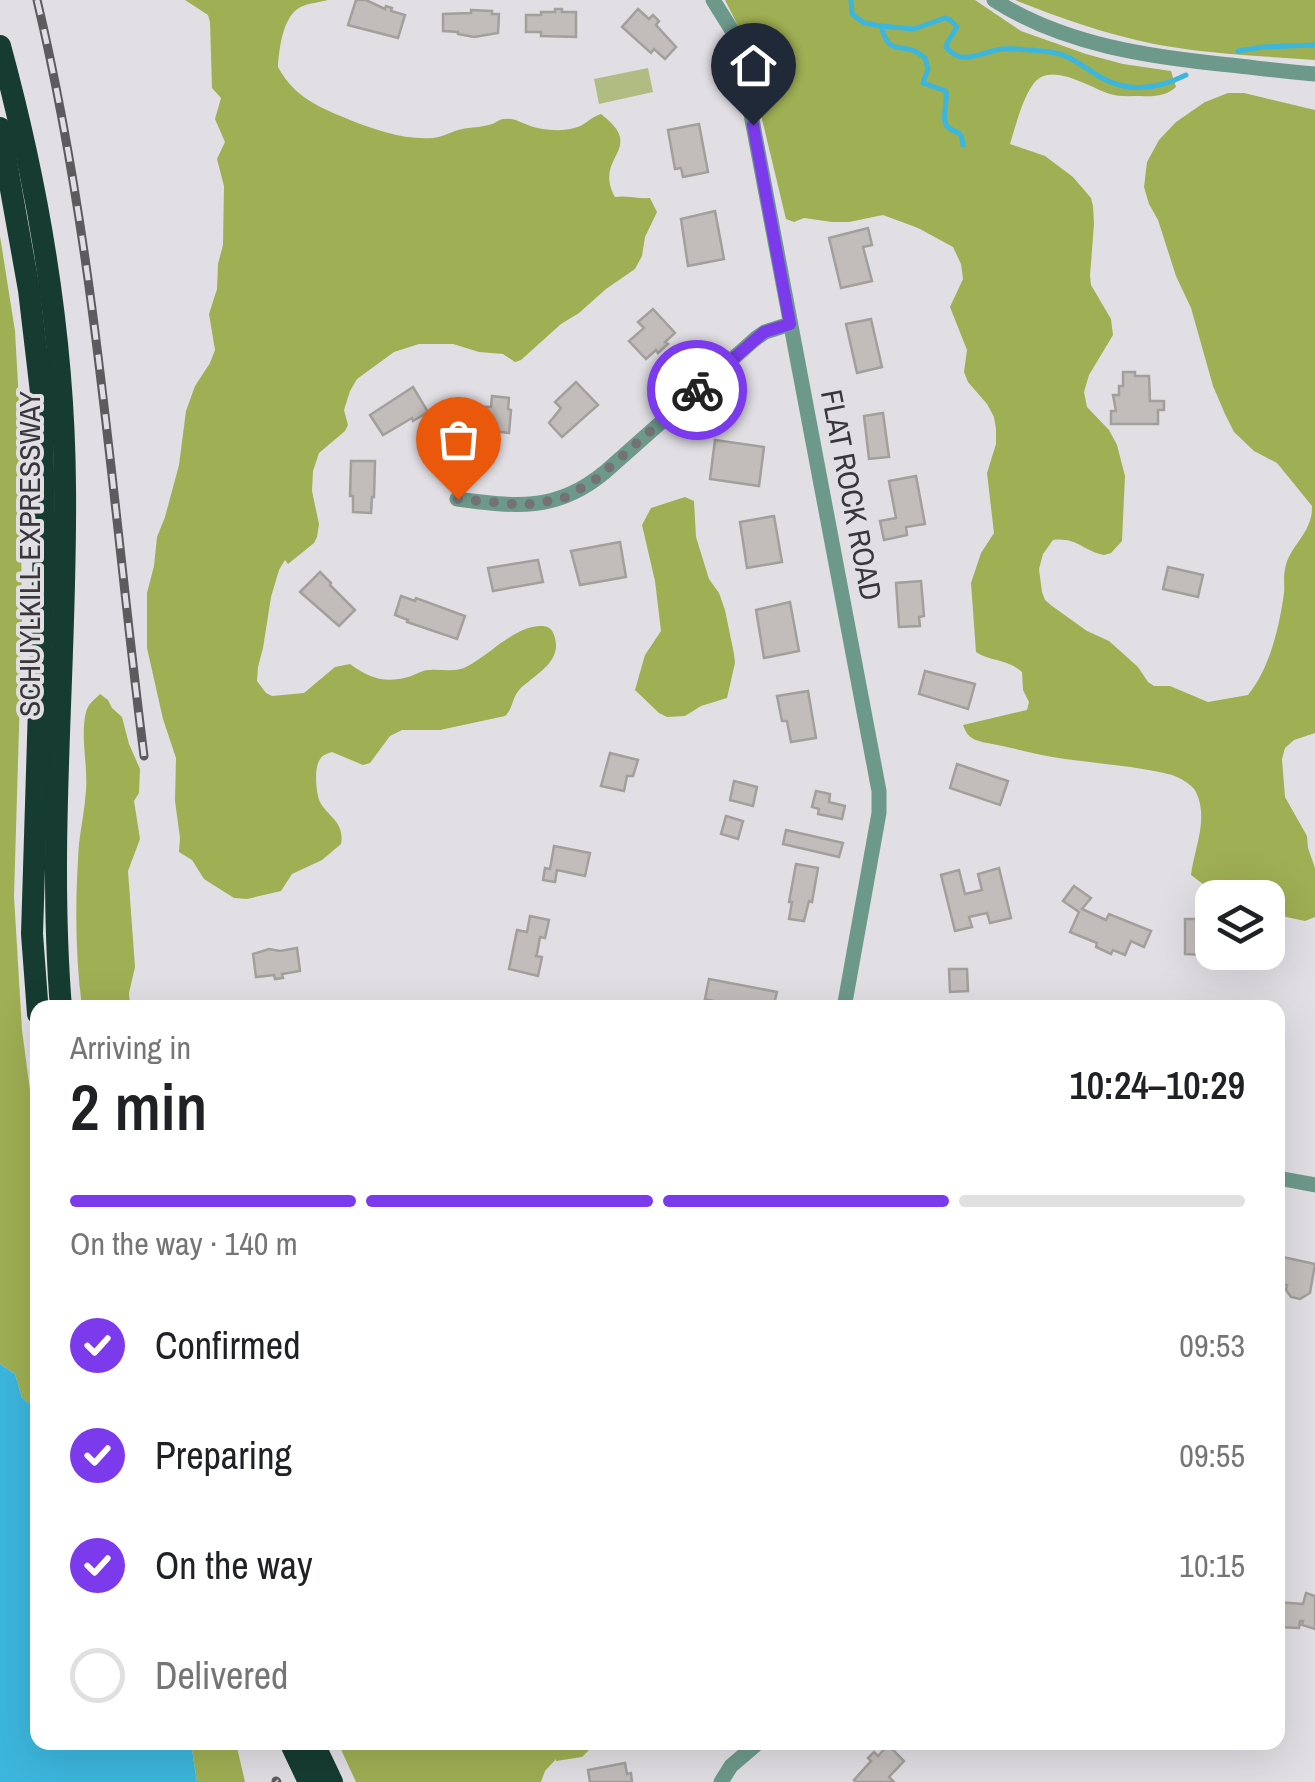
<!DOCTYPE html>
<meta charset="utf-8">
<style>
body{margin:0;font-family:"Archivo Narrow",sans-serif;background:#f6f6f6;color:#202124;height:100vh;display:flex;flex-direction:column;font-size:38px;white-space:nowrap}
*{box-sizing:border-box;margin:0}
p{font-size:32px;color:#757577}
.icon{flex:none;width:55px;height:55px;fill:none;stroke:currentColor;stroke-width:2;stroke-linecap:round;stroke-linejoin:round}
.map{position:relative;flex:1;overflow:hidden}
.panel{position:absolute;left:30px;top:1000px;width:1255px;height:750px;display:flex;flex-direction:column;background:#fff;border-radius:20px;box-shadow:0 10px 40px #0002}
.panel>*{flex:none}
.controls{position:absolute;left:1195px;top:880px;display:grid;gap:20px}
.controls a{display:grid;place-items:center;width:90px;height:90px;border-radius:20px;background:#fff;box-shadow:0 10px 40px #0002;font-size:50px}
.pin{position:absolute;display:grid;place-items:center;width:85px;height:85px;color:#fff;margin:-102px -42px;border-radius:50% 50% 50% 0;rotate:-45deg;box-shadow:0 0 10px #0007}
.pin .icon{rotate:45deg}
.courier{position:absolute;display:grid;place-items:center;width:100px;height:100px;margin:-50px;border:8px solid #7c3aed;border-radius:50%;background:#fff;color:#222;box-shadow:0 2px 12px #0007}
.overview em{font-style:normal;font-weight:600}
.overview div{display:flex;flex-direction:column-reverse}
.overview{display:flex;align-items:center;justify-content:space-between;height:170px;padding:0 40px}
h1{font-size:65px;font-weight:600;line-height:75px}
.bar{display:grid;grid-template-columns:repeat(4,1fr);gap:15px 10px;align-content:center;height:120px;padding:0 40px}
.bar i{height:12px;border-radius:8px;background:#e0e0e0}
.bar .on{background:#7c3aed}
.bar p{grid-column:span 4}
ol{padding:0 40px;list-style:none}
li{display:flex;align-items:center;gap:30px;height:110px}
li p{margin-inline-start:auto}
li .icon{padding:10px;border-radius:50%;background:#7c3aed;color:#fff;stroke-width:4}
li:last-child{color:#757577}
li i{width:55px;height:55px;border:5px solid #e0e0e0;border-radius:50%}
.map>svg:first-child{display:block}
.green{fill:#b0bc82}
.forest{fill:#9faf53}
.water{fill:#3cb6dd}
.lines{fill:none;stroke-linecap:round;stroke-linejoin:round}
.stream{stroke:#3cb6dd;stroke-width:5}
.building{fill:#c2bdba;stroke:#a39f9b;stroke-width:2.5}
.minor{stroke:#6d998a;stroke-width:15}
.highway{stroke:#163c31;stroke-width:22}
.rail-casing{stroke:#5d5b5e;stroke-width:9}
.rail{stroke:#e2dfe4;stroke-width:5;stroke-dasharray:15;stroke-linecap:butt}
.done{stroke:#747275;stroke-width:10;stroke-dasharray:0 18}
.route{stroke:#7c3aed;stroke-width:12}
.labels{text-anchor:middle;stroke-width:8;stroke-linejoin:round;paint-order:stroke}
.street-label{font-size:30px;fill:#383739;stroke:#e2dfe4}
</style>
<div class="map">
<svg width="1315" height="1782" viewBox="0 0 1315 1782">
<rect width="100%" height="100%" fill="#e2dfe4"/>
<path class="green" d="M 648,68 L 653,92 L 599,104 L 594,79 Z"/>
<g class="forest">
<path d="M 185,0 L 328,0 C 318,3 304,3 296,10 C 282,22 279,51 278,67 C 295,98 319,107 350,120 C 376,130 404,140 433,138 C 441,137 447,134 455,131 C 466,127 480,128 492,124 C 499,121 499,119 506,119 C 515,118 521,123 528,125 C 540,130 561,132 574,128 C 585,126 590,117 601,114 C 648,150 592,156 615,197 C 627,195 637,199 650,198 L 657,212 L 645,237 L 642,256 L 635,269 L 606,289 L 579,313 L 561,324 L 521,360 L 515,362 L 503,354 L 479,352 L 453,344 L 419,344 L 394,352 L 357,379 L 350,391 L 344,410 L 348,425 L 345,431 L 319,453 L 313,471 L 312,491 L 319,524 L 317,537 L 314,543 L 288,564 L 285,560 L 279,570 L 271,597 L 263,648 L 258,667 L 257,681 L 266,693 L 272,696 L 304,693 L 335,667 L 350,664 C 368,677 384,684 408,677 C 416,675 421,670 430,670 C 443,669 455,673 468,666 C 489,655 516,625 542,626 C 548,626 552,629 554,635 C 564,662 535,674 519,690 C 512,698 513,709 505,716 L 440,730 L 402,730 L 390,736 L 370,763 L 363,765 L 332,752 C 326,754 322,755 319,761 C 314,770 316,793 320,802 C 328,817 345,822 341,844 L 322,860 L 292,874 L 281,891 L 247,899 L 234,898 L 204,879 L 192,860 L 179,852 L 180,838 L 175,801 L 176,758 L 163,719 L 147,648 L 147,593 L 154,566 L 157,537 L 165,517 L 179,465 L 186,411 L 195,386 L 210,363 L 215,350 L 209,314 L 217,289 L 218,264 L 223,245 L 224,186 L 217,159 L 225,142 L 215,119 L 221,98 L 212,88 L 210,22 L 208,15 Z"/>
<path d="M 725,0 L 975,0 L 1021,31 L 1086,54 L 1123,64 L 1171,71 L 1176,87 C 1166,96 1154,97 1140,96 C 1130,96 1119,97 1110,94 C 1088,87 1048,59 1032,86 C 1022,100 1015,128 1010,144 L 1045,156 L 1073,177 L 1091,198 L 1093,206 L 1094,224 L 1090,276 L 1091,285 L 1111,319 L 1113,335 L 1089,375 L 1084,392 L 1087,407 L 1109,430 L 1117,445 L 1125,476 L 1122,541 L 1111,553 L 1104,555 C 1083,551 1077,537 1053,540 L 1043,554 L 1039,569 L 1042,592 L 1045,600 L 1052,606 L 1087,631 L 1109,641 L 1138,667 L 1148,682 L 1154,686 L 1170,686 L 1208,702 L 1248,695 C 1270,667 1279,629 1284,593 C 1285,586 1283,577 1285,570 C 1288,546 1313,534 1312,506 L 1277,463 L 1254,451 L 1234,432 L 1225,414 L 1213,386 L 1191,308 L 1176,276 L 1158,220 L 1149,204 L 1144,187 L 1147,162 L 1159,140 L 1176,122 L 1205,102 L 1228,93 L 1244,93 L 1315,110 L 1315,733 L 1294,740 L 1285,748 L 1282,759 L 1285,797 L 1307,836 L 1308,848 L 1315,868 L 1315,917 L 1305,921 L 1268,913 L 1268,898 L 1220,897 L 1191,875 C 1194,849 1209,819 1196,792 C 1192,784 1180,778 1172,775 C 1137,766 1100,764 1065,759 C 1037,755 1010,747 982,742 C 971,739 967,736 963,725 L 1027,710 L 1029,702 L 1023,690 L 1022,672 C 1006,658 991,662 976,652 L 971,583 L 981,553 L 994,533 L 987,473 L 996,444 L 996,429 L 994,417 L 987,404 L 968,382 L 964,372 L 967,350 L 950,307 L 963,279 L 961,264 L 953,247 L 918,228 L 883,215 L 849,222 L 832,222 L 804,218 L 794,222 L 786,219 L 741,32 Z"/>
<path d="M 1015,0 L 1315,0 L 1315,60 C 1261,56 1207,54 1154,44 C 1106,34 1060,18 1015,0 Z"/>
<path d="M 0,236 L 15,331 L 20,420 L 22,628 L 14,896 L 22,1030 L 37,1143 L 37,1409 L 22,1398 L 15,1374 L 0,1364 Z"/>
<path d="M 685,497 L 694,501 L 696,537 L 709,579 L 719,593 L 725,610 L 734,654 L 735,663 L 727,698 L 701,706 L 685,716 L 667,717 L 659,713 L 635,690 L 645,655 L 661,631 L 655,581 L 642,525 L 651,508 Z"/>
<path d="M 100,694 L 108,700 L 112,708 L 122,717 L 129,744 L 140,769 L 139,793 L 134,801 L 140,839 L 128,871 L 135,967 L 129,993 L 130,1007 L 82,1007 C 75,954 75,898 79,844 C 81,826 85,808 86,790 C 88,765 80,737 86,712 C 88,704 94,700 100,694 Z"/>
<path d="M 191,1743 L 236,1743 L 245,1782 L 197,1782 Z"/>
<path d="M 338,1743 L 596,1743 L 582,1757 L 556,1761 L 556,1759 L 545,1771 L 541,1782 L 356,1782 Z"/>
</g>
<path class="water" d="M 0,1364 L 15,1374 L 22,1398 L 37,1409 L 38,1742 L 191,1743 L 197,1782 L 0,1782 Z"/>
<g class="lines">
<g class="stream">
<path d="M 851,0 L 852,14 L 864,23 L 881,26 L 914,29 L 945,18 L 950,20 L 957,27 C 953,35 948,39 946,47 C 963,68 981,51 1003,49 C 1015,48 1029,50 1042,51 C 1072,53 1081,67 1104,79 C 1132,94 1160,88 1186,75"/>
<path d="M 881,26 C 890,61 903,38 925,58 L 928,69 L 923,83 L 946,91 C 948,101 941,119 947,126 C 956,136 961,127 963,145"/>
<path d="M 1238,51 L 1263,47 L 1315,45"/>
</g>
</g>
<g class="building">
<path d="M 356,0 L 366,0 L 385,9 L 386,6 L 392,8 L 391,11 L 405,15 L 398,38 L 348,25 Z"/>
<path d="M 555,9 L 562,9 L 562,12 L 576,12 L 576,37 L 541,36 L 541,32 L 526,32 L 526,15 L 541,15 L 541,12 L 555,12 Z"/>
<path d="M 638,9 L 649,19 L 653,15 L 659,21 L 656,25 L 676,47 L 665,59 L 654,49 L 651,53 L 622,27 Z"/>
<path d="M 471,10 L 492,11 L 492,14 L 499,14 L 498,33 L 474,37 L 458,34 L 458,32 L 443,31 L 443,14 L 471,13 Z"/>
<path d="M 699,124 L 708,172 L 683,177 L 681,168 L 675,169 L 668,130 Z"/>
<path d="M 715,211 L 724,259 L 688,266 L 681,219 Z"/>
<path d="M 868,228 L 872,245 L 863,247 L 872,281 L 841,288 L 829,238 Z"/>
<path d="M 653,309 L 675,333 L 665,342 L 668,344 L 658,353 L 656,350 L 646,359 L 629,341 L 644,328 L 638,322 Z"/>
<path d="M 871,319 L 882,367 L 857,373 L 846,324 Z"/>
<path d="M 1123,372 L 1135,372 L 1135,376 L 1149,376 L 1150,401 L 1164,401 L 1164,410 L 1158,410 L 1158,424 L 1111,424 L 1111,411 L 1116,411 L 1113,395 L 1119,395 L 1119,386 L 1123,386 Z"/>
<path d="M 576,382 L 598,405 L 562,437 L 549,423 L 561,408 L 555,402 Z"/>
<path d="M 413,387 L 428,412 L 413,421 L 412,418 L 383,435 L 370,415 Z"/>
<path d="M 492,396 L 509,398 L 508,409 L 511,410 L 509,433 L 459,426 L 461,406 L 491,407 Z"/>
<path d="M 883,413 L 889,457 L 869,459 L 864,416 Z"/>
<path d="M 715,440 L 764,447 L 759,486 L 710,479 Z"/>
<path d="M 351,461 L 375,461 L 374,497 L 372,497 L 371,513 L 353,512 L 353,496 L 350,496 Z"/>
<path d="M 916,476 L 925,524 L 906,527 L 907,535 L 884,540 L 880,521 L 896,518 L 889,481 Z"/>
<path d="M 774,516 L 782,562 L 747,568 L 740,522 Z"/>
<path d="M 620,542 L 626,577 L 580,585 L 571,551 Z"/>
<path d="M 538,560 L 543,582 L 493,591 L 488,568 Z"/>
<path d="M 1168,567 L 1203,575 L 1198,597 L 1163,589 Z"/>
<path d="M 320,572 L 331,583 L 330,585 L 355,610 L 339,626 L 300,592 Z"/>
<path d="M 921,581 L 924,616 L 919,617 L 920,626 L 899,627 L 896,583 Z"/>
<path d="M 401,596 L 415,601 L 416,598 L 465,616 L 457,639 L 407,622 L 408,620 L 395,615 Z"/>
<path d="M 790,602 L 799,651 L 764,658 L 756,610 Z"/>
<path d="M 925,671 L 975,684 L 968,709 L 919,694 Z"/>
<path d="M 808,691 L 816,738 L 791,742 L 787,721 L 782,721 L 777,696 Z"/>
<path d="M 610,753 L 638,760 L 633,776 L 627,776 L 624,791 L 601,786 Z"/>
<path d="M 957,764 L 1008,781 L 1000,805 L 950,788 Z"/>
<path d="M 734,781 L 757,787 L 753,806 L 730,800 Z"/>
<path d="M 816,791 L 830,794 L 829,802 L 845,806 L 842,819 L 818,814 L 819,809 L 812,807 Z"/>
<path d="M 726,816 L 743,821 L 738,839 L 721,834 Z"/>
<path d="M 786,830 L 843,843 L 839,857 L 783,844 Z"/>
<path d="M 554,846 L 590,853 L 585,876 L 557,870 L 555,882 L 543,880 L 545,868 L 550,869 Z"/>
<path d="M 796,864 L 818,868 L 812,902 L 809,901 L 804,921 L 789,919 L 792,902 L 789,902 Z"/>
<path d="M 999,868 L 1011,918 L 990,923 L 987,913 L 969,917 L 972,927 L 955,931 L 941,875 L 959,870 L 965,894 L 982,890 L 978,874 Z"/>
<path d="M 1074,886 L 1091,898 L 1082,909 L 1106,920 L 1109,914 L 1151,931 L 1144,947 L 1131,941 L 1125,955 L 1113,950 L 1111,954 L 1096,947 L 1097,943 L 1070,932 L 1079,912 L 1063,901 Z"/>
<path d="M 530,916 L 549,920 L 545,938 L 540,937 L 537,954 L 536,956 L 542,957 L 538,976 L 509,969 L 517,930 L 527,932 Z"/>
<path d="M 1185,919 L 1212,919 L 1212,943 L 1204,943 L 1204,955 L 1185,954 Z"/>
<path d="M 297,948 L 300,971 L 282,974 L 283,978 L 275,979 L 274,975 L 256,977 L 253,954 L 269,949 L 280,951 Z"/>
<path d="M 949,969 L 967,969 L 968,991 L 950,992 Z"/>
<path d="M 709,979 L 777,992 L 773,1008 L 743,1008 L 705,999 Z"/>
<path d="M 1278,1256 L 1315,1264 L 1310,1293 L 1300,1299 L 1291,1297 L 1286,1290 L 1287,1285 L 1278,1282 Z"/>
<path d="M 1306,1593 L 1315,1596 L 1315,1629 L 1302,1625 L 1303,1621 L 1300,1621 L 1299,1628 L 1278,1627 L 1278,1602 L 1303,1604 Z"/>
<path d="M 888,1745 L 904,1761 L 889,1777 L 894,1782 L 856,1782 L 854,1780 L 871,1761 L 868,1758 L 874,1752 L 878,1756 Z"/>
<path d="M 625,1763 L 627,1774 L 631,1773 L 632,1782 L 590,1782 L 588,1770 Z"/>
</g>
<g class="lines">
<g class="minor">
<path d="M 713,0 L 733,32 L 740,56 L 879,791 L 879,813 L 844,1008"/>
<path d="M 994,0 C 1064,45 1150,57 1230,65 C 1258,68 1287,72 1315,74"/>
<path d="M 457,499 C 516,507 557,512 605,472 L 755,339 L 765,332 L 790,324"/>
<path d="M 1278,1178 L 1315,1185"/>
<path d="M 721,1782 L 731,1766 L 759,1742"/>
</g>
<g class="highway">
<path d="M 0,46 C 39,189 64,337 65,486 C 67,660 47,834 61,1008"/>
<path d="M 0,128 L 29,290 L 42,401 L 44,544 L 32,934 L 38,1014"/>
<path d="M 290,1742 L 309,1782"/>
<path d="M 313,1742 L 332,1782"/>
</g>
<g class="rail-casing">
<g id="rail">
<path d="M 37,0 C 96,248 112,504 144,756"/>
<path d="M 276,1781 L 277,1782"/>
</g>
</g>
<use href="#rail" class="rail"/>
</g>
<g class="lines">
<path class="done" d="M 458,499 L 524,505 L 562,499 L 594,481 L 697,390"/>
<path class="route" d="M 697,390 L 764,332 L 790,324 L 753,125"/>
</g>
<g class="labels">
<g class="street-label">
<text transform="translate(851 495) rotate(79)" y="10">FLAT ROCK ROAD</text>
<text transform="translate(30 554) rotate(-90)" y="10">SCHUYLKILL EXPRESSWAY</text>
</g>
</g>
</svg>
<div class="controls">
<a><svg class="icon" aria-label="layers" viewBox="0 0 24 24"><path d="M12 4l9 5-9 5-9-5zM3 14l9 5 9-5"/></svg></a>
</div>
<div class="pin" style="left:458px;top:499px;background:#ea580c"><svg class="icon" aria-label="bag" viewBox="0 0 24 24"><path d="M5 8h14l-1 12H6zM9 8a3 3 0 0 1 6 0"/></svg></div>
<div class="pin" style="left:753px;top:125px;background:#1f2937"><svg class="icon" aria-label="home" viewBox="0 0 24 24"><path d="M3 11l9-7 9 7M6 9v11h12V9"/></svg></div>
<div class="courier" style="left:697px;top:390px"><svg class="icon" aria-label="bike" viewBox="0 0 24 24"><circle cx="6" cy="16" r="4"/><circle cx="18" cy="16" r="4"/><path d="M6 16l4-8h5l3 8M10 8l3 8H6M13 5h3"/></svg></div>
<section class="panel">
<div class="overview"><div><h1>2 min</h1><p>Arriving in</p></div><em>10:24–10:29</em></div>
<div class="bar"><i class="on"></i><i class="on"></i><i class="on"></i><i></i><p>On the way · 140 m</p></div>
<ol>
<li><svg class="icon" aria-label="check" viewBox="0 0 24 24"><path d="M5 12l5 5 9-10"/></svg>Confirmed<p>09:53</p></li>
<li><svg class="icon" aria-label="check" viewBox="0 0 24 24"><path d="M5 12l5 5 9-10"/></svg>Preparing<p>09:55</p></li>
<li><svg class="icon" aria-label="check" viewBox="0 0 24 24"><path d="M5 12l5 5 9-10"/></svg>On the way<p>10:15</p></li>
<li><i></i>Delivered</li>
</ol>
</section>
</div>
